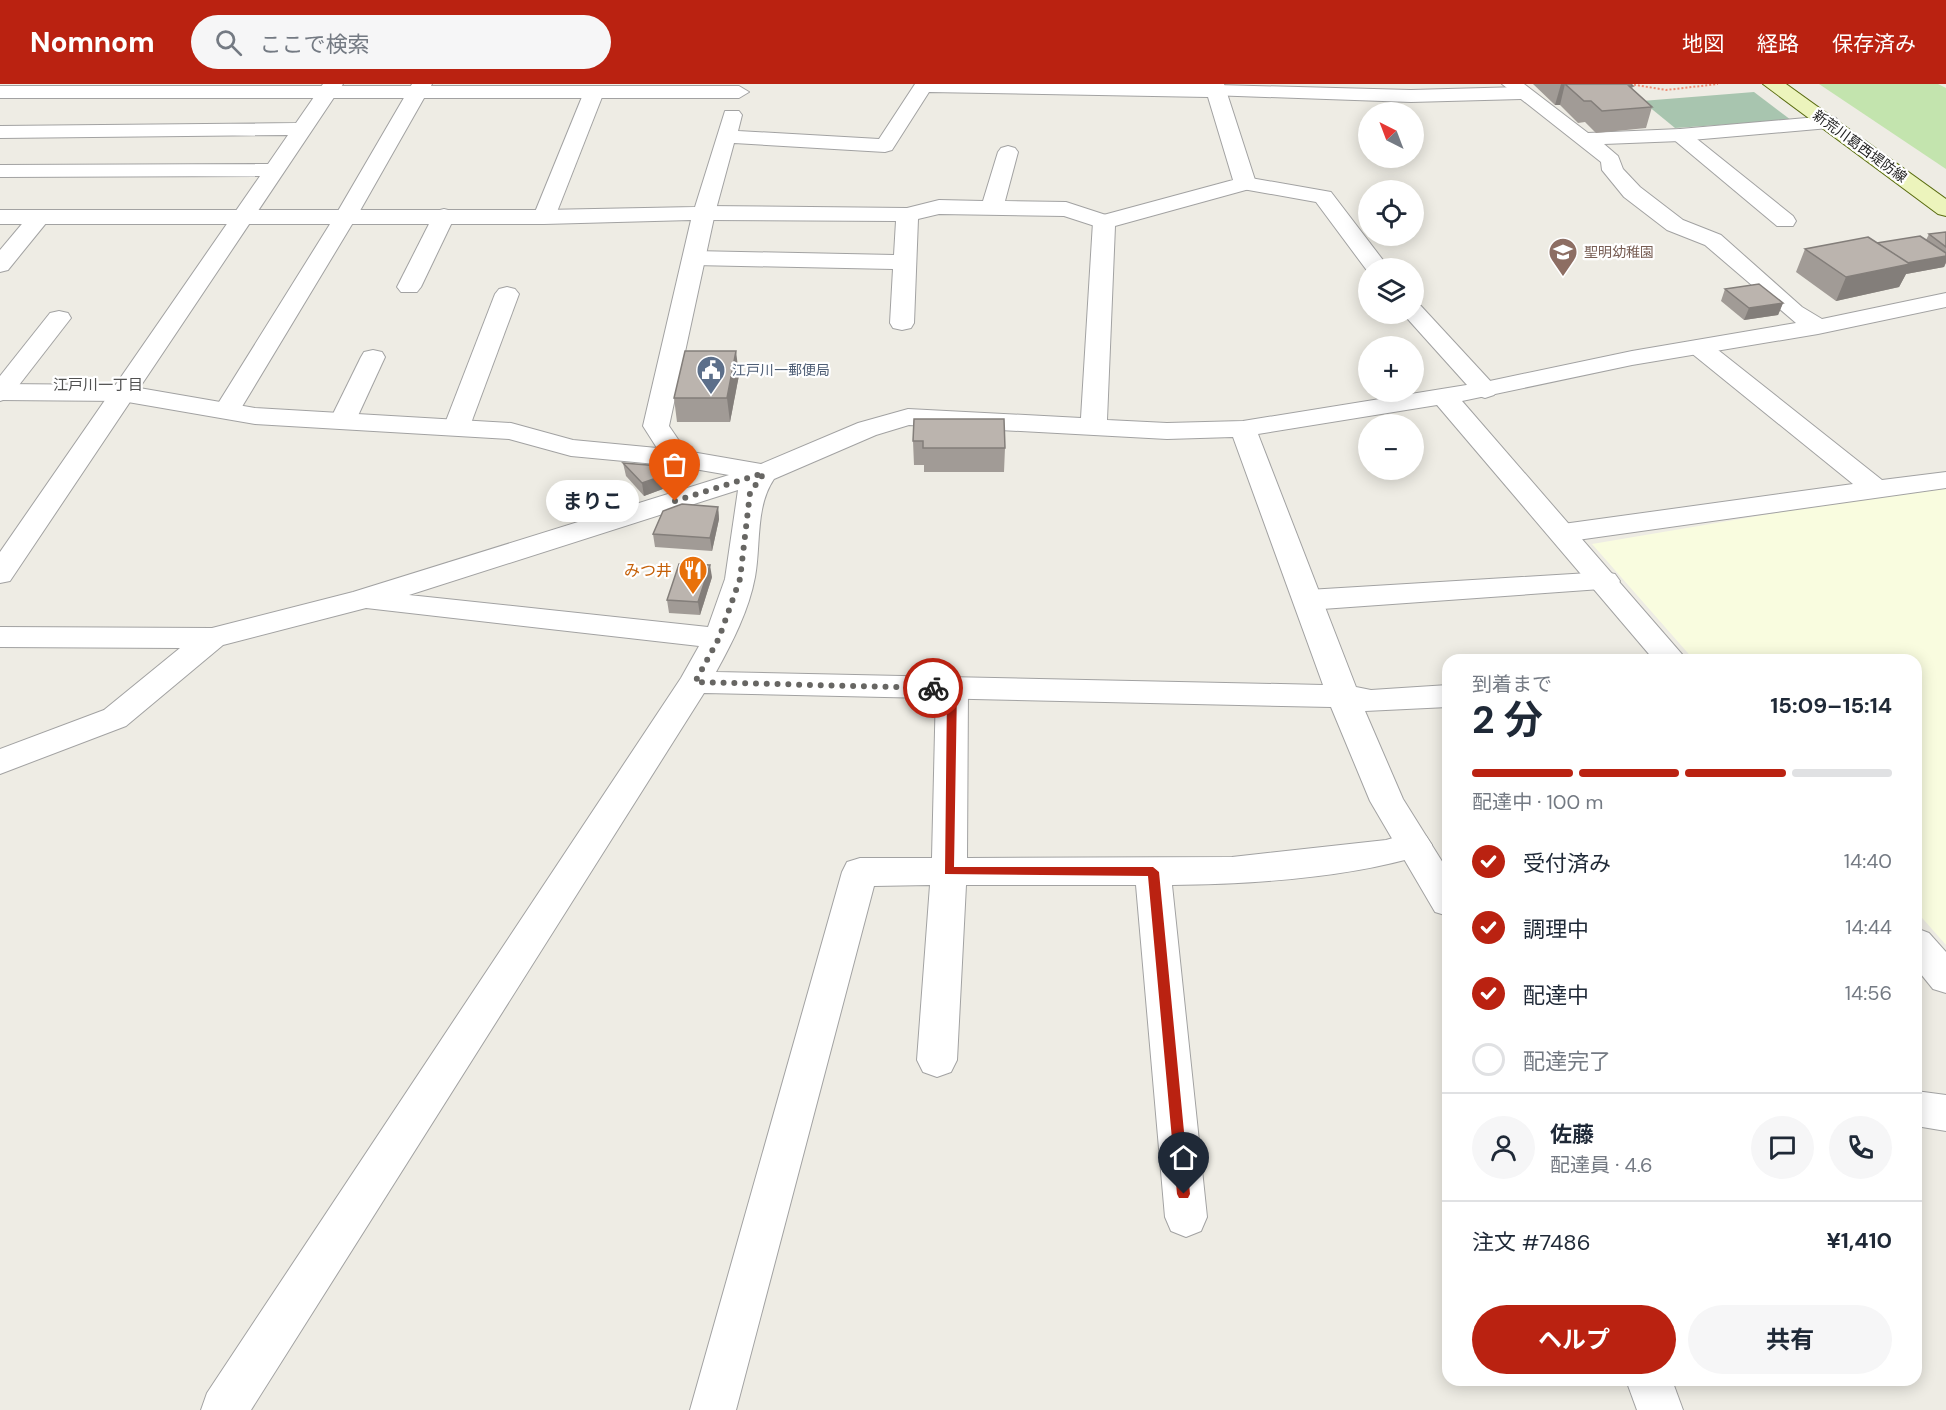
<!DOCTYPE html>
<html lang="ja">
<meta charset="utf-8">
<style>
body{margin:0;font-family:"DM Sans","Noto Sans JP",sans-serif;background:#f6f6f7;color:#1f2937;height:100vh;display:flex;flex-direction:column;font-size:22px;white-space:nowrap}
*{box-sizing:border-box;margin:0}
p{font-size:20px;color:#747a83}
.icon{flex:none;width:33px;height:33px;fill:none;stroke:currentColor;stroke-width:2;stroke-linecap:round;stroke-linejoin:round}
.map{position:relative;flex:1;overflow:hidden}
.details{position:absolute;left:1442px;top:570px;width:480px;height:732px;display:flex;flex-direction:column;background:#fff;border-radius:18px;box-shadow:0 3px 15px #0003}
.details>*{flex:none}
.needle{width:39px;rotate:318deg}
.controls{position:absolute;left:1358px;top:18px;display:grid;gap:12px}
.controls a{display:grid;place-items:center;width:66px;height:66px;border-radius:50%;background:#fff;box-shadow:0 3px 15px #0003;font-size:30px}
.pin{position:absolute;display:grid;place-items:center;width:51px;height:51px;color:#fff;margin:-62px -26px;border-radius:50% 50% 50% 0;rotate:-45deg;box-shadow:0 0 6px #0007}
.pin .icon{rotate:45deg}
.courier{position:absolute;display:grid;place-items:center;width:60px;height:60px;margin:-30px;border:4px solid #ba2211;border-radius:50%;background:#fff;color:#222;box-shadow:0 2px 8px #0007}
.bubble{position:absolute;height:42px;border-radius:21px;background:#fff;box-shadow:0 3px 15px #0003;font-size:20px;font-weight:700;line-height:42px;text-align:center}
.headline em{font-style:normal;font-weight:700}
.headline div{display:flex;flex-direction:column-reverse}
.headline{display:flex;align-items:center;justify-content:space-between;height:102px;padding:0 30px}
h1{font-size:39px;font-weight:700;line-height:45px}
.bar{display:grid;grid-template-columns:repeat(4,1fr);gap:9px 6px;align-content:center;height:72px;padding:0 30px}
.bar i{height:8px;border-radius:4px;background:#e0e1e3}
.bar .active{background:#ba2211}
.bar p{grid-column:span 4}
.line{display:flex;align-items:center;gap:15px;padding:0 30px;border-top:2px solid #e0e1e3}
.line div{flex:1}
.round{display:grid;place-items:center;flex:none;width:63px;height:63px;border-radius:32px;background:#f6f6f7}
ol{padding:0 30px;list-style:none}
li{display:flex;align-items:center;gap:18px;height:66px}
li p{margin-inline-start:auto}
li .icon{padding:6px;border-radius:50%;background:#ba2211;color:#fff;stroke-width:4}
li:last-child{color:#747a83}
li i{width:33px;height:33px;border:3px solid #e0e1e3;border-radius:50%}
.action{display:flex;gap:12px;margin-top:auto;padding:12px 30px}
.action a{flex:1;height:69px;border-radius:36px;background:#ba2211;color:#fff;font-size:24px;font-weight:700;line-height:69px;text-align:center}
.action a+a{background:#f6f6f7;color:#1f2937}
header{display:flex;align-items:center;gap:36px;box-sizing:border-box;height:84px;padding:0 30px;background:#ba2211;color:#fff}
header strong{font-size:28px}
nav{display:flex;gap:33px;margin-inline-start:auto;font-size:21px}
.search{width:420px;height:54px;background:#f6f6f7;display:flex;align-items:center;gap:15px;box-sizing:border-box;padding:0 21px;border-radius:33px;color:#747a83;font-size:22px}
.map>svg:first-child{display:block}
.education{fill:#f9fcdf}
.grass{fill:#c3e4ae}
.cemetery{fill:#a8c5af}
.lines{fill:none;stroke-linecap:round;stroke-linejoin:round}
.service-casing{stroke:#a2a2a2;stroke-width:2}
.minor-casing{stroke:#a2a2a2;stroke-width:2}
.secondary-casing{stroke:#586b0e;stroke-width:2}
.path{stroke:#ee8e76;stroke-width:2;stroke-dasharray:2 2;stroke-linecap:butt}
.service{fill:#fff;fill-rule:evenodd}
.minor{fill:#fff;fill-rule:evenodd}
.secondary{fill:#ecf4bc;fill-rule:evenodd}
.wall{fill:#a19b96}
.shaded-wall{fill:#837e7a}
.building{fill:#bbb4ae;stroke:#837e7a;stroke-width:1.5}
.route{fill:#ba2211}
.done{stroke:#676663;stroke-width:6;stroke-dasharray:0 10.8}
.labels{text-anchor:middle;stroke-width:4.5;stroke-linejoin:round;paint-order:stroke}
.far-street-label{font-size:14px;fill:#1e1e1e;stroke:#fff}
.far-education-label{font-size:14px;fill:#785e54;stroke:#fff;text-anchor:start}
.far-service-label{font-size:14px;fill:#4e5e75;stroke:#fff;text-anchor:start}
.far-neighbourhood-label{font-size:15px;fill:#515151;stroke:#fff}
.food-label{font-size:16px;fill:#c56008;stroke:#fff;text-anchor:end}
</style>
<header>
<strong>Nomnom</strong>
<div class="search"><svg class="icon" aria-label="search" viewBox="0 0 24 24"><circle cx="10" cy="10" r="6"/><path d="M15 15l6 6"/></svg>ここで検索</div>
<nav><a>地図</a><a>経路</a><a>保存済み</a></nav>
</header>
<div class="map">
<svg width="1946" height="1326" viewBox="0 0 1946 1326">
<rect width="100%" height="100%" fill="#eeece4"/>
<path class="education" d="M 1946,400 L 1946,861 L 1916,827 L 1916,576 L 1694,576 L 1592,460 Z"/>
<path class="grass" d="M 1819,0 L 1938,0 L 1946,4 L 1946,85 Z"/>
<path class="cemetery" d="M 1754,8 L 1791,36 L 1675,44 L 1642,17 Z"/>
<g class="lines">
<g class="service-casing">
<g id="service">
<path d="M 323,0 L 343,0 L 10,497 L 0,499 L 0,468 L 260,92 L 0,93 L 0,81 L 268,80 L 288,51 L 0,54 L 0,42 L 296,39 Z"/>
<path d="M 412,0 L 432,0 L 357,132 L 240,326 L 236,332 L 227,334 L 218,332 L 214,326 L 335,132 Z"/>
<path d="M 1217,1 L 1411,6 L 1521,3 L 1531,9 L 1521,15 L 1411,18 L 1210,11 L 1207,7 L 1210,3 Z"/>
<path d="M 594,2 L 604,8 L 555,133 L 552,138 L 536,138 L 533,133 L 584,8 Z"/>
<path d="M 1680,45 L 1687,47 L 1793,132 L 1796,137 L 1793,142 L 1777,142 L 1673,55 L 1670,51 L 1673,47 Z"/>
<path d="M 1008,62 L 1015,64 L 1018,68 L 1005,117 L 1066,118 L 1112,133 L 1115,138 L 1112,143 L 1104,145 L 1064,132 L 939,130 L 918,135 L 914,239 L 911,244 L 902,246 L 893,244 L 890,239 L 893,185 L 694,181 L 686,179 L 683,174 L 686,169 L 694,167 L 894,171 L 896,137 L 704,136 L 696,134 L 693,129 L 696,124 L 704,122 L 907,124 L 939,116 L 983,117 L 998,68 L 1001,64 Z"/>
<path d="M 1245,93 L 1331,108 L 1389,184 L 1368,184 L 1368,188 L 1316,118 L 1237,104 L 1234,99 L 1237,94 Z"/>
<path d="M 444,125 L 452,127 L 455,132 L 421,203 L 417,208 L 401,208 L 397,203 L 433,132 L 436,127 Z"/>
<path d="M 40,126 L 48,128 L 51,133 L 8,186 L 0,188 L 0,166 L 32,128 Z"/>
<path d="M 507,203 L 515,205 L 519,210 L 470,342 L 466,348 L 457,350 L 448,348 L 444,342 L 495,210 L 499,205 Z"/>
<path d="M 1413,220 L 1421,222 L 1494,301 L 1498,306 L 1494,311 L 1485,314 L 1476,311 L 1405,232 L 1403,230 L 1413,230 Z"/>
<path d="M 59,227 L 68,229 L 71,234 L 9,314 L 0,317 L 0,292 L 50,229 Z"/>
<path d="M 1699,256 L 1708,258 L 1882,396 L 1946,388 L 1946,404 L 1563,458 L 1553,455 L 1549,449 L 1553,443 L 1563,440 L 1853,400 L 1690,268 L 1687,263 L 1690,258 Z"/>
<path d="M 373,266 L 382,268 L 385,273 L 356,336 L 352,342 L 343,344 L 334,342 L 330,336 L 361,273 L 364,268 Z"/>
<path d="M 1605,488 L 1615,490 L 1620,497 L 1615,504 L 1308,526 L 1297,523 L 1293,516 L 1297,509 L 1308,506 Z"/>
<path d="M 952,594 L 963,597 L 968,605 L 967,774 L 1232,773 L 1386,756 L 1414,748 L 1426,752 L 1432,761 L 1426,770 C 1349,794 1253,800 1172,801 L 1207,1133 L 1201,1147 L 1186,1153 L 1171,1147 L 1165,1133 L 1136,801 L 966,801 L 957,976 L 951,988 L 937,993 L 923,988 L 917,976 L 930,801 L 874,802 L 736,1326 L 690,1326 L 842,788 L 847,778 L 860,774 L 932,774 L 936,605 L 941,597 Z"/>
</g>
</g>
<g class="minor-casing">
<g id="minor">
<path d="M 915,0 L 1224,0 L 1256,99 L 1253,104 L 1115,142 L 1107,336 L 1167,339 L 1243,337 L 1485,298 L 1632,267 L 1796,239 L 1705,161 L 1667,146 L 1624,113 L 1602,86 L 1601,78 L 1502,0 L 1524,0 L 1588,49 L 1680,45 L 1829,32 L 1836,34 L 1839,38 L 1836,42 L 1829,44 L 1680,57 L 1604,60 L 1618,72 L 1623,85 L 1640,103 L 1683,136 L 1721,151 L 1802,223 L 1822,235 L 1946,209 L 1946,223 L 1818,250 L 1632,281 L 1462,317 L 1687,576 L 1654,576 L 1437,321 L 1258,350 L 1356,603 L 1371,606 L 1448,601 L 1448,623 L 1365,627 L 1403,715 L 1448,787 L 1448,832 L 1435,828 L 1370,717 L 1331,623 L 704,609 L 251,1326 L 201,1326 L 207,1309 L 681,594 L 699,562 L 366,524 L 223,561 L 126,642 L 0,690 L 0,665 L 104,626 L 180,564 L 0,563 L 0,543 L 212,544 L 353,508 L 729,391 L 677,382 L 571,372 L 509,355 L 255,340 L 122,317 L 0,316 L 0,300 L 122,301 L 255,324 L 511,339 L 573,356 L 657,364 L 643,342 L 691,136 L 544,140 L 0,140 L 0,126 L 544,126 L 695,123 L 725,27 L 739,27 L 742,31 L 738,47 L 879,55 ZM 929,8 L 1208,13 L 1233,96 L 1096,133 L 1093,138 L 1081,334 L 908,325 L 858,339 L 761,380 L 686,367 L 669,342 L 715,129 L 734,59 L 885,68 L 892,66 ZM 909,341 L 1167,355 L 1233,353 L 1323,601 L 716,588 C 732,559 749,526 755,493 C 761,461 755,423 774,395 L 876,351 ZM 738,406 L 725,495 L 708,543 L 409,511 Z"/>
<path d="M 0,2 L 739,2 L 749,8 L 739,14 L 0,14 Z"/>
<path d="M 1916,844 L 1929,849 L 1946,868 L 1946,909 L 1933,905 L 1916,884 Z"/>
<path d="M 1916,1007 L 1946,1011 L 1946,1047 L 1916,1042 Z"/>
<path d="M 1626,1296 L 1672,1296 L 1683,1326 L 1637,1326 Z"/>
</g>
</g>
<g class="secondary-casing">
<path id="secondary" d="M 1763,0 L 1786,0 L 1946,115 L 1946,132 L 1938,130 Z"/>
</g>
<path class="path" d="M 1630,0 L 1666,6 L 1718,0"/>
<use href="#service" class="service"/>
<use href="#minor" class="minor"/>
<use href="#secondary" class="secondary"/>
</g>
<g class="wall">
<path d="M 1533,0 L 1631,0 L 1633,2 L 1632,5 L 1652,23 L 1646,44 L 1596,49 L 1585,38 L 1578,39 L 1560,21 L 1555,21 Z"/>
<path d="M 1946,148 L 1946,179 L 1944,183 L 1906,190 L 1899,203 L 1836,217 L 1796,188 L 1805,165 L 1926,156 L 1929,150 Z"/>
<path d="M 1725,205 L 1783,219 L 1778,231 L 1744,236 L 1721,217 Z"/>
<path d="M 739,291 L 730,338 L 677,338 L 674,314 Z"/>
<path d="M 914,335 L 1005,364 L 1004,388 L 924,388 L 924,381 L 914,381 L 913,357 Z"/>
<path d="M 623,379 L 685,384 L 687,396 L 644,412 L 626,392 Z"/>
<path d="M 718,423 L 719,435 L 712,467 L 655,463 L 653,450 Z"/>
<path d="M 712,493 L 700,531 L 669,529 L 667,516 Z"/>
</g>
<g class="shaded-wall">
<path d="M 1561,0 L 1565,0 L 1560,21 L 1555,21 Z"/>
<path d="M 1946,172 L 1946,178 L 1944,183 L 1906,190 L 1899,203 L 1836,217 L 1846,193 L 1895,181 Z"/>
<path d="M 1783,219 L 1778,231 L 1744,236 L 1749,224 Z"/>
<path d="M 736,267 L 739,291 L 730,338 L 727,314 Z"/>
<path d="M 685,384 L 687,396 L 644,412 L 642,399 Z"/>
<path d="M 718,423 L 719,435 L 712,467 L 710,454 Z"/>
<path d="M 710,481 L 712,493 L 700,531 L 698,518 Z"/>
</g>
<g class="building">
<path d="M 1565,0 L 1631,0 L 1633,2 L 1629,2 L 1652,23 L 1602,27 L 1591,17 L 1584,17 Z"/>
<path d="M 1946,148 L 1946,163 L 1929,150 Z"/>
<path d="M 1920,152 L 1946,169 L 1946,172 L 1907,179 L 1877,159 Z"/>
<path d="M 1868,153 L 1910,180 L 1846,193 L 1805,165 Z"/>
<path d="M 1759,200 L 1783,219 L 1749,224 L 1725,205 Z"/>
<path d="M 685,267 L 736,267 L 727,314 L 674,314 Z"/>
<path d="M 914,335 L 1004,335 L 1005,364 L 923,364 L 923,357 L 913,357 Z"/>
<path d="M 623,379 L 685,384 L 642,399 Z"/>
<path d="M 682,420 L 718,423 L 710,454 L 653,450 L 663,427 Z"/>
<path d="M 679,480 L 710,481 L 698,518 L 667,516 Z"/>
</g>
<path class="route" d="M 933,601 L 952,602 L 957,605 L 954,783 L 1153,783 L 1159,788 L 1190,1110 L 1188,1114 L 1179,1114 L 1177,1110 L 1148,792 L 945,790 L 947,608 L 929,607 L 929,602 Z"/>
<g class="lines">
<path class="done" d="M 675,417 L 764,389 L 750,409 L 740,495 L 719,554 L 695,598 L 933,604"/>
</g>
<defs>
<g id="school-pin" transform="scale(1.5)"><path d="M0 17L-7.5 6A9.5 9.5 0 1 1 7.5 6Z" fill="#8d6e63" stroke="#fff"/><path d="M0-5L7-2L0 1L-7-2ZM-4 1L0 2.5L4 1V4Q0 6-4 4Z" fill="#fff"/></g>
<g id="civic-pin" transform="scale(1.5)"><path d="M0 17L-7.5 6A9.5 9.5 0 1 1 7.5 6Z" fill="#5c6f8a" stroke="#fff"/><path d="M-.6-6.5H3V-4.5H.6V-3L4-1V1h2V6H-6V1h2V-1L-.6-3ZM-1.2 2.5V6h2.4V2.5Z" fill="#fff"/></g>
<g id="restaurant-pin" transform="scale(1.5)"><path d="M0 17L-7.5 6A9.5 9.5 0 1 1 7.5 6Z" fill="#e8710a" stroke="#fff"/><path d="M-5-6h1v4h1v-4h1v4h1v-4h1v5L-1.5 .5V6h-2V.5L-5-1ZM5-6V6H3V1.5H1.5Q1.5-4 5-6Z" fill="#fff"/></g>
</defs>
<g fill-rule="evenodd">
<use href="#school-pin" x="1563" y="168"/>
<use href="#civic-pin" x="711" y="286"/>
<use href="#restaurant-pin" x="693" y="486"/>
</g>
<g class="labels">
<g class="far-street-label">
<text transform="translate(1860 62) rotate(36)" y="5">新荒川葛西堤防線</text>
</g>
<g class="far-education-label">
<text x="1584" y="173">聖明幼稚園</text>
</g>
<g class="far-service-label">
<text x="732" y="291">江戸川一郵便局</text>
</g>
<g class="far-neighbourhood-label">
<text x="98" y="306">江戸川一丁目</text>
</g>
<g class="food-label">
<text x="672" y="492">みつ井</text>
</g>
</g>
</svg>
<div class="controls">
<a><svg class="needle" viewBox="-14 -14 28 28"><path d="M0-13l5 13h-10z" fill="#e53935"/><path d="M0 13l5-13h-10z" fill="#747a83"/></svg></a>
<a><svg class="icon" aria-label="locate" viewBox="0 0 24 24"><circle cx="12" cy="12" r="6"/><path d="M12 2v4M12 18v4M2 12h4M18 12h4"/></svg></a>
<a><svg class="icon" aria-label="layers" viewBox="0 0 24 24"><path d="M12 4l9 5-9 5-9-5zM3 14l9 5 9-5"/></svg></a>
<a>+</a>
<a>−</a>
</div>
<div class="pin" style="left:675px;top:417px;background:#ea580c"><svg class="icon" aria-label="bag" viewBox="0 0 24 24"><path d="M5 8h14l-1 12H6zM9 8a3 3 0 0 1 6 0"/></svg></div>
<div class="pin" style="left:1184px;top:1110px;background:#1f2937"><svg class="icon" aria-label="home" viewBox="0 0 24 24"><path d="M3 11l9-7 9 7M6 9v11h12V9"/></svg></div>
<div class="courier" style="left:933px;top:604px"><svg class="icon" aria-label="bike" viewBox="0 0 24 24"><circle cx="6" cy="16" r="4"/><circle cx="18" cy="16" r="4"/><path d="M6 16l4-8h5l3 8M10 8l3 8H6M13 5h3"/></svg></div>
<div class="bubble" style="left:546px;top:396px;width:93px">まりこ</div>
<section class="details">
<div class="headline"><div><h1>2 分</h1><p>到着まで</p></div><em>15:09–15:14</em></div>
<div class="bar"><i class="active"></i><i class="active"></i><i class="active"></i><i></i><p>配達中 · 100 m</p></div>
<ol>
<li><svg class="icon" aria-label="check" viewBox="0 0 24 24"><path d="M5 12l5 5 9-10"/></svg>受付済み<p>14:40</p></li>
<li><svg class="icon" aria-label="check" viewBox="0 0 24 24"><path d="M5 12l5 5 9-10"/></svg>調理中<p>14:44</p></li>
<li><svg class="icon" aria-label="check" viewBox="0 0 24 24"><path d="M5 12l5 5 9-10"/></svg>配達中<p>14:56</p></li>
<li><i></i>配達完了</li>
</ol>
<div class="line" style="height:108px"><a class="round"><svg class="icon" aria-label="person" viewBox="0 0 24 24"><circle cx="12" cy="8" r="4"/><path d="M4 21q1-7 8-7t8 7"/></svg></a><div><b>佐藤</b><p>配達員 · 4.6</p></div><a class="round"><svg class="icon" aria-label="chat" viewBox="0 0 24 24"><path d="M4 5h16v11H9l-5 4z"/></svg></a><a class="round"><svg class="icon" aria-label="phone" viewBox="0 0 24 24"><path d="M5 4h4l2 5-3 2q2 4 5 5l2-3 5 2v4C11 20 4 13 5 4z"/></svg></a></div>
<div class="line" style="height:78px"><div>注文 #7486</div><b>¥1,410</b></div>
<div class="action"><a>ヘルプ</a><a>共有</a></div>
</section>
</div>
